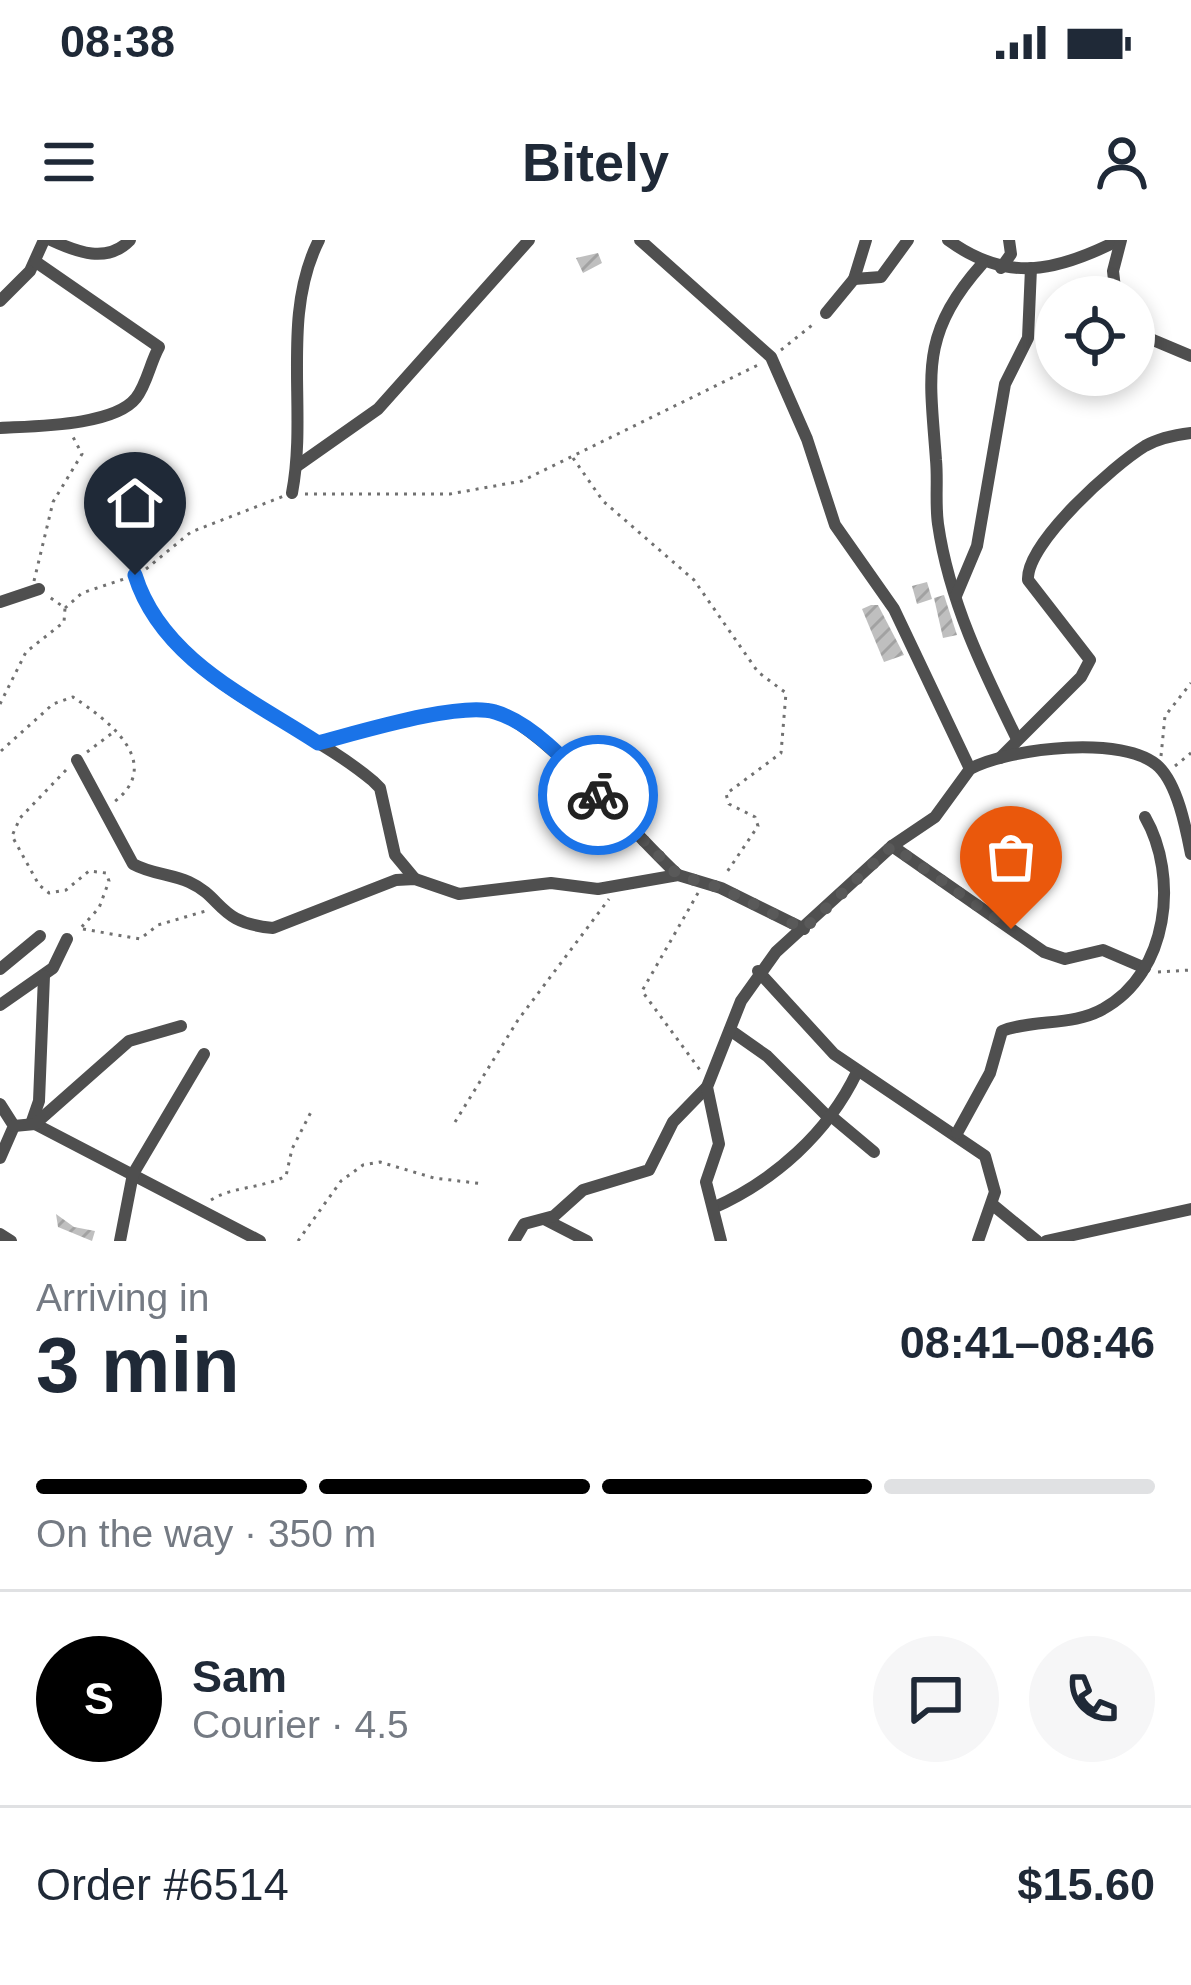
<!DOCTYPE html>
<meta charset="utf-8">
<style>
body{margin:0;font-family:Arial,sans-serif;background:#f6f6f7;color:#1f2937;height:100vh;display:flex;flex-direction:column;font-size:45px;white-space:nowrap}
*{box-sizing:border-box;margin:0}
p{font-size:39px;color:#747a83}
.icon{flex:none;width:66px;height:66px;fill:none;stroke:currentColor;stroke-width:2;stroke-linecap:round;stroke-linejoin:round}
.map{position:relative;height:1001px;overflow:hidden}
.details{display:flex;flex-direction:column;background:#fff;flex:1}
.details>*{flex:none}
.tools{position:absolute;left:1035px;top:36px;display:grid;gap:24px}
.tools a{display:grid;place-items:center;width:120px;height:120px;border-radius:50%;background:#fff;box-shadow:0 6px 18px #0003;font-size:60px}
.pin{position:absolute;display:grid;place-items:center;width:102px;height:102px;color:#fff;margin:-123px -51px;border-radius:50% 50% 50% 0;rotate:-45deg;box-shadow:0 0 12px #0007}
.pin .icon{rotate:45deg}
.courier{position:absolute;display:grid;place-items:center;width:120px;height:120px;margin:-60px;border:9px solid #1a73e8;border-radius:50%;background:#fff;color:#222;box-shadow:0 3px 15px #0007}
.summary em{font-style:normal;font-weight:700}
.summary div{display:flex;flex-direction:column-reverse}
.summary{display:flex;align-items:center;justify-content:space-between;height:204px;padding:0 36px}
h1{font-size:78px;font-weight:700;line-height:90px}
.bar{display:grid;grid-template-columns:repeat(4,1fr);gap:18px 12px;align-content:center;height:144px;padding:0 36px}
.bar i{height:15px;border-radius:9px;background:#e0e1e3}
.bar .selected{background:#000}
.bar p{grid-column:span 4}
.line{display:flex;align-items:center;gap:30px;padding:0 36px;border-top:3px solid #e0e1e3}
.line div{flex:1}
.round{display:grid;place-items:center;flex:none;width:126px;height:126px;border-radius:63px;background:#f6f6f7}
.status{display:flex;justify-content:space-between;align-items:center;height:84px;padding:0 60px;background:#fff;direction:ltr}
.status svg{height:33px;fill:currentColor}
header{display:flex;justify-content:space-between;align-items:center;height:156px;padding:0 36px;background:#fff;font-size:54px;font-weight:700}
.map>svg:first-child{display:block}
.building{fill:url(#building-hatch)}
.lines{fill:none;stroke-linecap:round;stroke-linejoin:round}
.path{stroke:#717171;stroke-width:3;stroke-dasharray:3 6;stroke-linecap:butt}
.minor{stroke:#4f4f4f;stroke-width:12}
.done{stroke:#595959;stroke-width:12;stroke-dasharray:0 21.6}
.route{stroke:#1a73e8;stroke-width:15}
</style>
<div class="status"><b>08:38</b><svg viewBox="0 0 49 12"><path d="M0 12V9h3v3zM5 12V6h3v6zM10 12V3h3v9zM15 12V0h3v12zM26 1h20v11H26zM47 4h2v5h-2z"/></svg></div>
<header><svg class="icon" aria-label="menu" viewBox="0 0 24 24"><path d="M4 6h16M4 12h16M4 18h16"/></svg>Bitely<svg class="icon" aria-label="person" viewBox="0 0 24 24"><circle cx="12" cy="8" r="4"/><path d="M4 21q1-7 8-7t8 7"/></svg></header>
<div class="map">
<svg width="1191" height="1001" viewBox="0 0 1191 1001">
<defs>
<pattern id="building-hatch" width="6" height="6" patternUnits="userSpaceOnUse" patternTransform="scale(3)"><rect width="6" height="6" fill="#bfbfbf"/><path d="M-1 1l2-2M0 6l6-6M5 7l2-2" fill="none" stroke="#a2a2a2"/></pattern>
</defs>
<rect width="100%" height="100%" fill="#fff"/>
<g class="building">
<path d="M 598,13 L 602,23 L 583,33 L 576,18 Z"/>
<path d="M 927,342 L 932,359 L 917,364 L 912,346 Z"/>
<path d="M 944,355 L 957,395 L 943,398 L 934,358 Z"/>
<path d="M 871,365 L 878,365 L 904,415 L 884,422 L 862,369 Z"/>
<path d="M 56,974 L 74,987 L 95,991 L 92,1001 L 58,987 Z"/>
</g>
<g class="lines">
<g class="path">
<path d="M 781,110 L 816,82"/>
<path d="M 573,218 L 603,261 L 694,340 L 758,432 L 786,453 L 781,513 L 726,554 L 729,564 L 755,577 L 758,586 L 725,635"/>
<path d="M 305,254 L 450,254 L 522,241 L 758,125"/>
<path d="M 146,329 L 191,292 L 284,256"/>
<path d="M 34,341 L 53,262 L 82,214 L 73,197"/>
<path d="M 65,368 L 82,353 L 127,338"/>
<path d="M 0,464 L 26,412 L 64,382 L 65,368 L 48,356"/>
<path d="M 1,511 L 53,464 L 73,457 C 108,480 165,523 114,562"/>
<path d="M 87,512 L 115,491"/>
<path d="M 1161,516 L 1165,476 L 1191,443"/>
<path d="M 1175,526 L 1191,513"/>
<path d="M 66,530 L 20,578 L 12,596 L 39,645 L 49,653 L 66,650 L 89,631 L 106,633 L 109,641 L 99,668 L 78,691"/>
<path d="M 698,653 L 642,751 L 700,830"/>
<path d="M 83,689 L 140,699 L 158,685 L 209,670"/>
<path d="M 1158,732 L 1191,730"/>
<path d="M 455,882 L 518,780 L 609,659"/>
<path d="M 211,960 C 233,946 261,949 286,936 L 292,909 L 312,870"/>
<path d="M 298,1001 L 341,941 L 363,925 L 380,922 L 434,938 L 484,944"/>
</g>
<g class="minor">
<path d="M 51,0 C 77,12 107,24 130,0"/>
<path d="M 640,0 L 771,117 L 807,199 L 835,285 L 894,369 L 970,529"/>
<path d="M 948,0 C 1007,43 1056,32 1119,0"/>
<path d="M 982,24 C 919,95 930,135 936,220 C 938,241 935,263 938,284 C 949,361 983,430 1017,499"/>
<path d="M 1001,28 L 1011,14 L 1009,0"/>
<path d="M 854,39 L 881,37 L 908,0"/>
<path d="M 1116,57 L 1113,31 L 1121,0"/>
<path d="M 0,61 L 30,31 L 44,0"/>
<path d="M 826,73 L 854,39 L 866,0"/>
<path d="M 1134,92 L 1191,116"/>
<path d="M 0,188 C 34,186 114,186 136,158 C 147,144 150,123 159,107 L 36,22"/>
<path d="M 297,226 L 378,169 L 529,0"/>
<path d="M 292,253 C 308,170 280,77 319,0"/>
<path d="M 135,335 C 168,442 294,475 373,541 L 380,548 L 395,615 L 415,639"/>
<path d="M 956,356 L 977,306 L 1005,144 L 1028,98 L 1031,28"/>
<path d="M 0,362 L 39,349"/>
<path d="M 318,503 C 371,490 427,471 482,469 C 528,468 640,601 678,635"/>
<path d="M 1000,518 L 1081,437 L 1090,420 L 1028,340 C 1026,303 1114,225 1145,206 C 1159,198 1175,195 1191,193"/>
<path d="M 77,520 L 133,624 C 151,634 171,634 189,642 C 224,658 217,683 273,688 L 396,640 L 415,639 L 459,654 L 551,643 L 598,649 L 678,635 L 721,648 L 804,689"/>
<path d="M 892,606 L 1044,712 L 1065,719 L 1103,710 L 1145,728"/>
<path d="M 0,729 L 40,696"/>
<path d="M 758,731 L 834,814 L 985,916 L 995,952 L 978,1001"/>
<path d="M 0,765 L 53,728 L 67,699"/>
<path d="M 730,790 L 767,816 L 829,878"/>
<path d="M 0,864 L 14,886 L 0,918"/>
<path d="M 831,876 L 874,912"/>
<path d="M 31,884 L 39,861 L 44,736"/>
<path d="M 35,884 L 260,1001"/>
<path d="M 14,886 L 35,884 L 129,801 L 181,786"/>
<path d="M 957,893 L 990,833 L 1002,791 C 1033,779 1074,786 1103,769 C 1169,733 1179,636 1145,577"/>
<path d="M 993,965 L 1037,1001"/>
<path d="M 713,968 C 774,941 828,893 857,832"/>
<path d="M 546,980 L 587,1001"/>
<path d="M 0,994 L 11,1001"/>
<path d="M 120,1001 L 133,934 L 204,814"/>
<path d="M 514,1001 L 524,984 L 554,976 L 583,950 L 649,930 L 673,882 L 707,847"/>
<path d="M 721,1001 L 706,942 L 719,904 L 707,847 L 741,761 L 776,712 L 892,606 L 935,577 L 970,529 C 1009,508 1125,494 1159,527 C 1178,546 1186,589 1191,614"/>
<path d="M 1046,1001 L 1191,969"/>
</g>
</g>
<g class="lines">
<path class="done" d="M 598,555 L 678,635 L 721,648 L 804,689 L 892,606 L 1011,689"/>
<path class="route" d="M 135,335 C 161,419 249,458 318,503 C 357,493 460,461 495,472 C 533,483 571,526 598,555"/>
</g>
</svg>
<div class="tools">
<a><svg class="icon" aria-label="locate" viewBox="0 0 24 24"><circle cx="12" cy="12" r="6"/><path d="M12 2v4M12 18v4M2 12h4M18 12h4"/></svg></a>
</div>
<div class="pin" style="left:1011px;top:689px;background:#ea580c"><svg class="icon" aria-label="bag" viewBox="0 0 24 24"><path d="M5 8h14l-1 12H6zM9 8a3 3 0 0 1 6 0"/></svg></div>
<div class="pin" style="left:135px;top:335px;background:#1f2937"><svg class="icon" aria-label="home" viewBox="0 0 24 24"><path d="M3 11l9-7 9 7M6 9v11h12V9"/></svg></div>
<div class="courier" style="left:598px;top:555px"><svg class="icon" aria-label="bike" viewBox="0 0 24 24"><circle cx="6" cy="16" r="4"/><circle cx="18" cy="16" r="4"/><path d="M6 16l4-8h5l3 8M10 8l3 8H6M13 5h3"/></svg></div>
</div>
<section class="details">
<div class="summary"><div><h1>3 min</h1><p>Arriving in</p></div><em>08:41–08:46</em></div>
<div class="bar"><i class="selected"></i><i class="selected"></i><i class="selected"></i><i></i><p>On the way · 350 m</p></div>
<div class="line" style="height:216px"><b class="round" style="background:#000;color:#fff">S</b><div><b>Sam</b><p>Courier · 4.5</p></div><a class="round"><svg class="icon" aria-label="chat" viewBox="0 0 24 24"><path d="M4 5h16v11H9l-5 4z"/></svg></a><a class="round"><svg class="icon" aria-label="phone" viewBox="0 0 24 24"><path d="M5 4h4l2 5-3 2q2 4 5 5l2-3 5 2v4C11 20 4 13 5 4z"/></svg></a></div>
<div class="line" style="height:156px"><div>Order #6514</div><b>$15.60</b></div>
</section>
